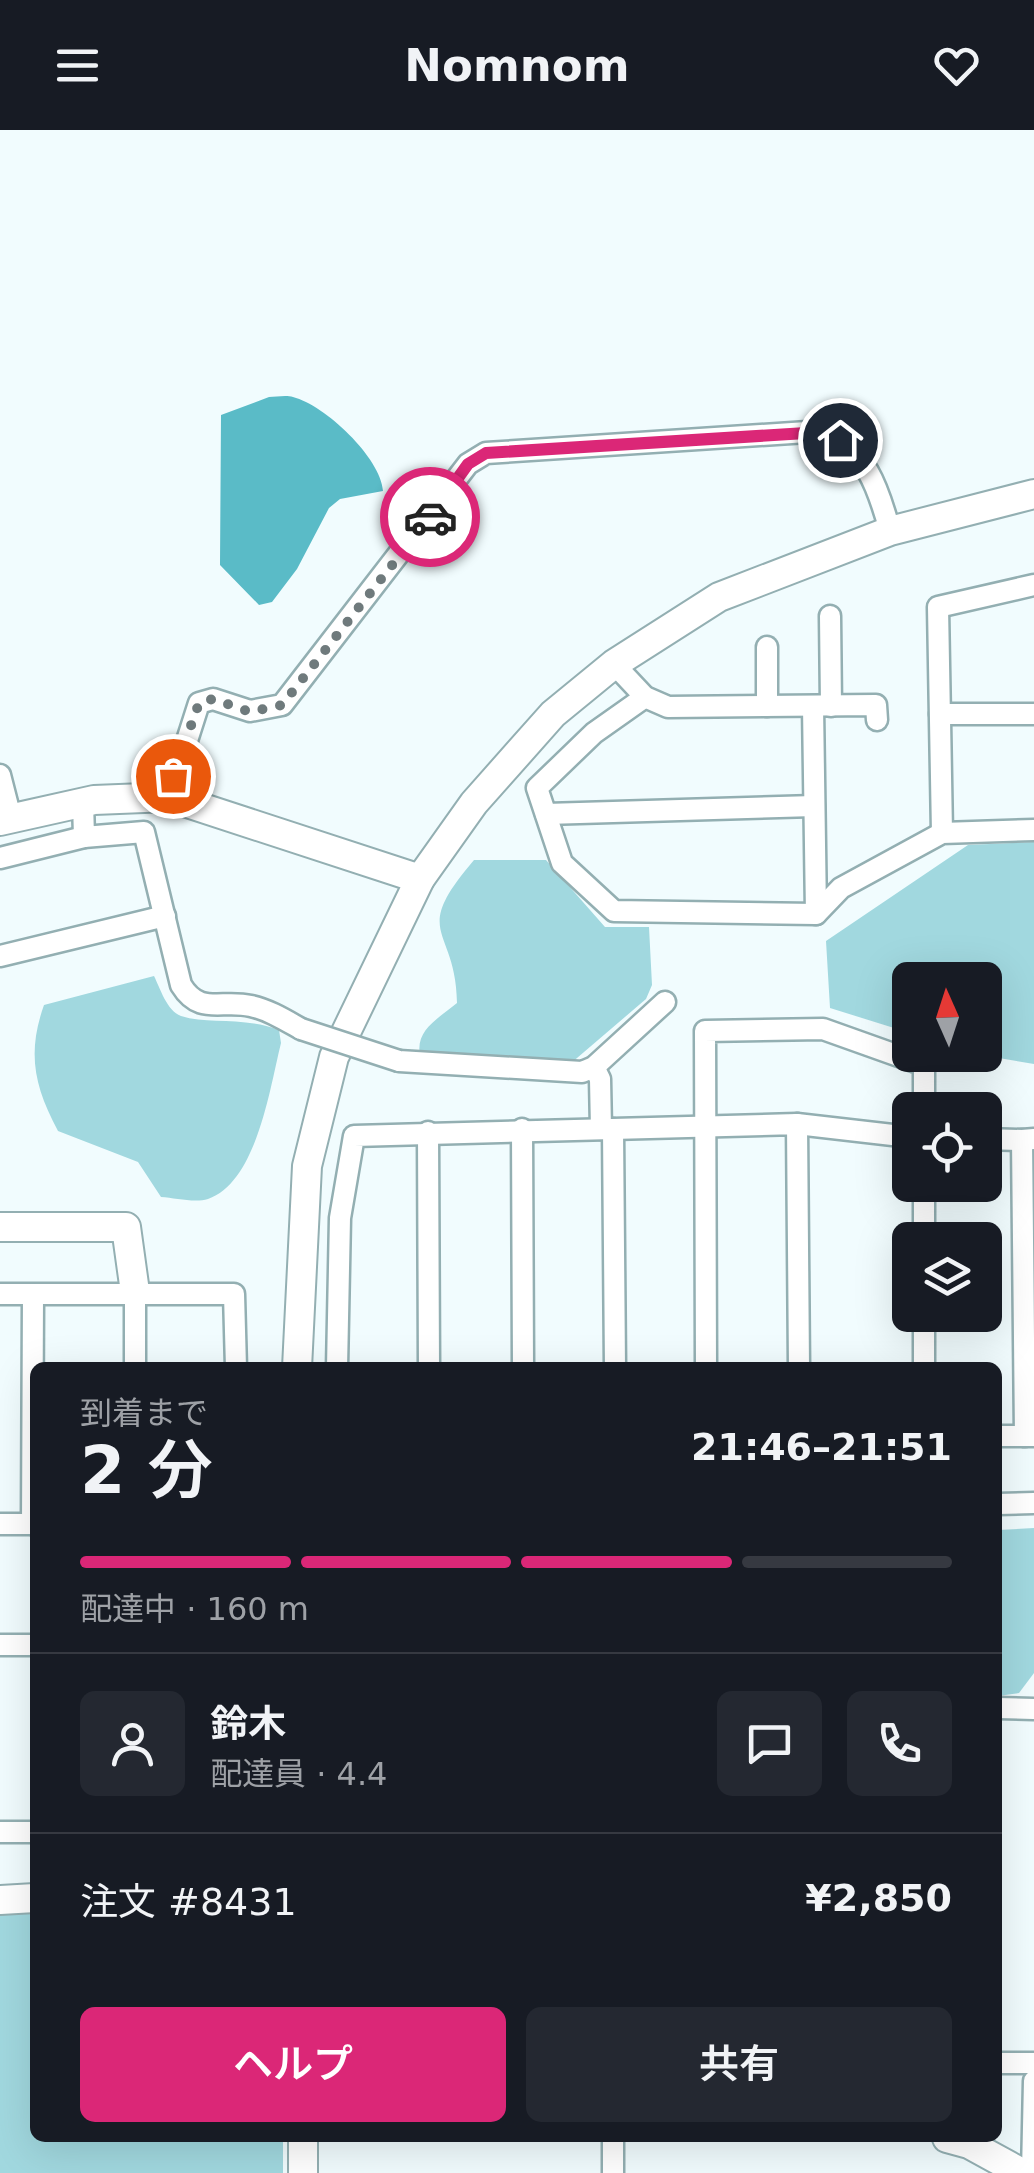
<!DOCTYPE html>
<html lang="ja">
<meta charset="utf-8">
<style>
body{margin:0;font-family:"DejaVu Sans","Noto Sans JP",sans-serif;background:#242831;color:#f1f3f6;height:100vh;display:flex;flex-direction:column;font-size:38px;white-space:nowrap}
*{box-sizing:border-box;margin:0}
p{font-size:32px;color:#9ea1a6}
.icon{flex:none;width:55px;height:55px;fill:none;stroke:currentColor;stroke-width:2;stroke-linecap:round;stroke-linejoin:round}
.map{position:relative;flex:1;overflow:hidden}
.panel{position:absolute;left:30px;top:1232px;width:972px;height:780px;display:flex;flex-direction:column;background:#171b24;border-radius:15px;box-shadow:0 10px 40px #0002}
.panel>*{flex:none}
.needle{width:65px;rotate:357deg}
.fabs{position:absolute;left:892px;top:832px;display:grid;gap:20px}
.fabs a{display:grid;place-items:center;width:110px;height:110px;border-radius:15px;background:#171b24;box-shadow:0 10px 40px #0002;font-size:50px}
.pin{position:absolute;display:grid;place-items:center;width:85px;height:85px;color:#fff;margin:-42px;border:5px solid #fff;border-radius:50%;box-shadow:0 2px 10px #0007}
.courier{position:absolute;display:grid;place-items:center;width:100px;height:100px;margin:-50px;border:8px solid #db2777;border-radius:50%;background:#fff;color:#222;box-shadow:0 2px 12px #0007}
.summary em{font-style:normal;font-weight:600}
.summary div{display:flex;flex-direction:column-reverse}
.summary{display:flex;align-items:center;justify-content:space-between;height:170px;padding:0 50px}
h1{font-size:65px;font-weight:600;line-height:75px}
.bar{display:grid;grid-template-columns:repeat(4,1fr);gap:15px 10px;align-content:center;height:120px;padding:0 50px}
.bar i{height:12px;border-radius:8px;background:#363941}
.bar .current{background:#db2777}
.bar p{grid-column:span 4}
.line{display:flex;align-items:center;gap:25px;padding:0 50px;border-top:2px solid #363941}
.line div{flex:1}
.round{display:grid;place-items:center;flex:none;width:105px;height:105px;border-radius:15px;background:#242831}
.primary-button{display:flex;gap:20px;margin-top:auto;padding:20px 50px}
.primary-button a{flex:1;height:115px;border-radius:15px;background:#db2777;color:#fff;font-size:40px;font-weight:600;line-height:115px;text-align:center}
.primary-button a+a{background:#242831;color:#f1f3f6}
header{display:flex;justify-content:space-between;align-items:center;height:130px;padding:0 50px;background:#171b24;font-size:45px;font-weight:600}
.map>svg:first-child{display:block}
.green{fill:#a1d8df}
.water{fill:#5abbc7}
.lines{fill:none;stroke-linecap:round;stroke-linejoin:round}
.street-casing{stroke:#93afb2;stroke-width:25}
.secondary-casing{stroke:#93afb2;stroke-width:32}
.street{stroke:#fff;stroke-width:20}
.secondary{stroke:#fff;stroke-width:28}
.street-bridge-casing{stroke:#93afb2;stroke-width:25;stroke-linecap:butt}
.street-bridge{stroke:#fff;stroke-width:20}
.done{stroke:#6f7a7c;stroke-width:10;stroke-dasharray:0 18}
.route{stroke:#db2777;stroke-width:12}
</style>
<header><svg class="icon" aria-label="menu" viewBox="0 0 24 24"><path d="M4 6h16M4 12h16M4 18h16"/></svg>Nomnom<svg class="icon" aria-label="heart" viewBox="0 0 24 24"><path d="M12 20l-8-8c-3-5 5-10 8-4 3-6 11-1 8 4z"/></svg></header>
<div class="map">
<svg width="1034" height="2043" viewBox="0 0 1034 2043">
<rect width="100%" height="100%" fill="#f1fcfe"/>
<g class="green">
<path d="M 1034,712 L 1034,934 L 981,925 L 985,925 L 985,850 L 910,850 L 910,903 L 830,878 L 826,811 L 968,715 Z"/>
<path d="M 474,730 L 546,730 L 605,797 L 649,797 L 652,855 L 646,869 L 570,934 L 420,925 C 415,900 439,888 457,873 C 456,795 409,806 474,730 Z"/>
<path d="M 154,846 C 160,858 167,881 181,886 C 209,895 242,886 279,900 L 281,913 C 270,957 257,1052 208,1069 C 195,1073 175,1068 161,1067 L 138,1032 L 58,1001 C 34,956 27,923 44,875 Z"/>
<path d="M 1034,1398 L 1034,1543 L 1019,1563 L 998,1566 L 998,1400 Z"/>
<path d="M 0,1784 L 35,1784 L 35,2008 L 283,2008 L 283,2043 L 0,2043 Z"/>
</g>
<path class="water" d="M 269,267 C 276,267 286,265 293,267 C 325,275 381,328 383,361 L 340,369 L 329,378 L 297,439 L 272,472 L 259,475 L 220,435 L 221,285 Z"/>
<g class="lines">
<g class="street-casing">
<g id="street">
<path d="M 830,486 L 831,576"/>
<path d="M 614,534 L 645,567 L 668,577 L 876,575 L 877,590"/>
<path d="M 645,567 L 594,603 L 537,658 L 562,733 L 614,781 L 816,784 L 841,758 L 942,703 L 1034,700"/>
<path d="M 767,576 L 767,517"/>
<path d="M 813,576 L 816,784"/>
<path d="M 940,584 L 1034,584"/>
<path d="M 0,645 L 11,688"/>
<path d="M 169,667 L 199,573 L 213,569 L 250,581 L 282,575 L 468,334 L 486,323 L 822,301 C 866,320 878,357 890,401"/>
<path d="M 83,672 L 84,707 L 144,702 L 181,855 C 200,886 221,869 251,876 C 269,880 285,890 301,899"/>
<path d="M 546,684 L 814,676"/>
<path d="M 942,703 L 938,477 L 1034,455"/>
<path d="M 0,728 L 84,707"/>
<path d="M 0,826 L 165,786"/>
<path d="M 399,931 L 582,942 L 594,937 L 665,872"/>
<path d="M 594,937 L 600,949 L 601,999"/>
<path d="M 797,994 L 910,1007"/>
<path d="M 522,999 L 523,1238"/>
<path d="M 613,999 L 615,1238"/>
<path d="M 428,1002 L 429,1238"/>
<path d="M 985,1009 L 1022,1010"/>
<path d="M 1034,1009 L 1022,1010 L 1025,1306 L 1034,1306"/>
<path d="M 924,1110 L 924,1055"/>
<path d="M 0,1164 L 234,1164 L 236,1238"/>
<path d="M 135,1238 L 135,1162"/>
<path d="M 337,1238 L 340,1088 L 354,1006 L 797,994 L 799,1238"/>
<path d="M 706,1238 L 705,901 L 823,899 L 924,935 L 924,980"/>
<path d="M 924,1238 L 924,1185"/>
<path d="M 998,1306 L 1025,1306"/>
<path d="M 998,1374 L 1034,1373"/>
<path d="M 0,1394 L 35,1394"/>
<path d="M 32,1394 L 33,1166"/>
<path d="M 0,1515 L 35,1515"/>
<path d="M 998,1578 L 1034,1579"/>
<path d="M 0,1702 L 35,1702"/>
<path d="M 998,1933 L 1034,1933"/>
<path d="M 613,2043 L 613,2008"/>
<path d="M 1032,2043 L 1034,1951"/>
</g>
</g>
<g class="secondary-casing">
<g id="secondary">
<path d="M 0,691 L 94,670 L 169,667 L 420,749"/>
<path d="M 0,1097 L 126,1097 L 135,1162"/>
<path d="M 297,1238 L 307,1036 L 334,927 L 420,749 L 474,673 L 553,584 L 614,534 L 719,467 L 890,401 L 1034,364"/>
<path d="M 0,1770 L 35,1768"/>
<path d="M 947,2008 L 969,2014 L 1022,2043"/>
<path d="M 303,2043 L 303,2008"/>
</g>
</g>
<use href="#street" class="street"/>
<use href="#secondary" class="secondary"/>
<g class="street-bridge-casing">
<path id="street-bridge" d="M 301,899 L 399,931"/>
</g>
<use href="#street-bridge" class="street-bridge"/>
</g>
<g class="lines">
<path class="done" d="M 173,646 L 199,573 L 213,569 L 250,582 L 282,575 L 430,387"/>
<path class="route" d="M 430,387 L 468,334 L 486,323 L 822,302 L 840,310"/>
</g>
</svg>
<div class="fabs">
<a><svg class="needle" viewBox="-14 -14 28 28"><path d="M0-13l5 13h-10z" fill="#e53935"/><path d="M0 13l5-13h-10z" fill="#9ea1a6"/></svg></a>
<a><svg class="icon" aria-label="locate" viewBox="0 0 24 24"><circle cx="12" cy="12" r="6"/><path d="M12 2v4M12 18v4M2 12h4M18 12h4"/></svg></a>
<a><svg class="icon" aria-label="layers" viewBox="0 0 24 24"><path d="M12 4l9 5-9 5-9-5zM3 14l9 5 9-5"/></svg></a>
</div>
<div class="pin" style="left:173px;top:646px;background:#ea580c"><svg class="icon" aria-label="bag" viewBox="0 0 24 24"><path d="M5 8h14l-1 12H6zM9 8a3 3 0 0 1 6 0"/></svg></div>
<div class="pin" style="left:840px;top:310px;background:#1f2937"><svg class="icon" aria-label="home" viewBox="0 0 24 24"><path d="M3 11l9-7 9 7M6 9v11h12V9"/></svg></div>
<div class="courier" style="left:430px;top:387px"><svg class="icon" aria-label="car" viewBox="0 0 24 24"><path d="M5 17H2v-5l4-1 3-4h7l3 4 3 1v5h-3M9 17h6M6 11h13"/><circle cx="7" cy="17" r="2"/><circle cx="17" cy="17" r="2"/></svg></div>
<section class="panel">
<div class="summary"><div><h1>2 分</h1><p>到着まで</p></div><em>21:46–21:51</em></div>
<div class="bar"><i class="current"></i><i class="current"></i><i class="current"></i><i></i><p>配達中 · 160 m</p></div>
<div class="line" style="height:180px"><a class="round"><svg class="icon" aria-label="person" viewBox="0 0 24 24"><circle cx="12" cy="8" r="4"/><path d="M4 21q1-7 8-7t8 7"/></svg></a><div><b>鈴木</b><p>配達員 · 4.4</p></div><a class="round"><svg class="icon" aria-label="chat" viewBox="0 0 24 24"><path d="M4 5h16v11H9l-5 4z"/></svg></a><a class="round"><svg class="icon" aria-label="phone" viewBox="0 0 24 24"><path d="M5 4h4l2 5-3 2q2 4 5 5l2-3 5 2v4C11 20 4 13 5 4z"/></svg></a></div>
<div class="line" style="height:130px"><div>注文 #8431</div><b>¥2,850</b></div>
<div class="primary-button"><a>ヘルプ</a><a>共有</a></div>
</section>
</div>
